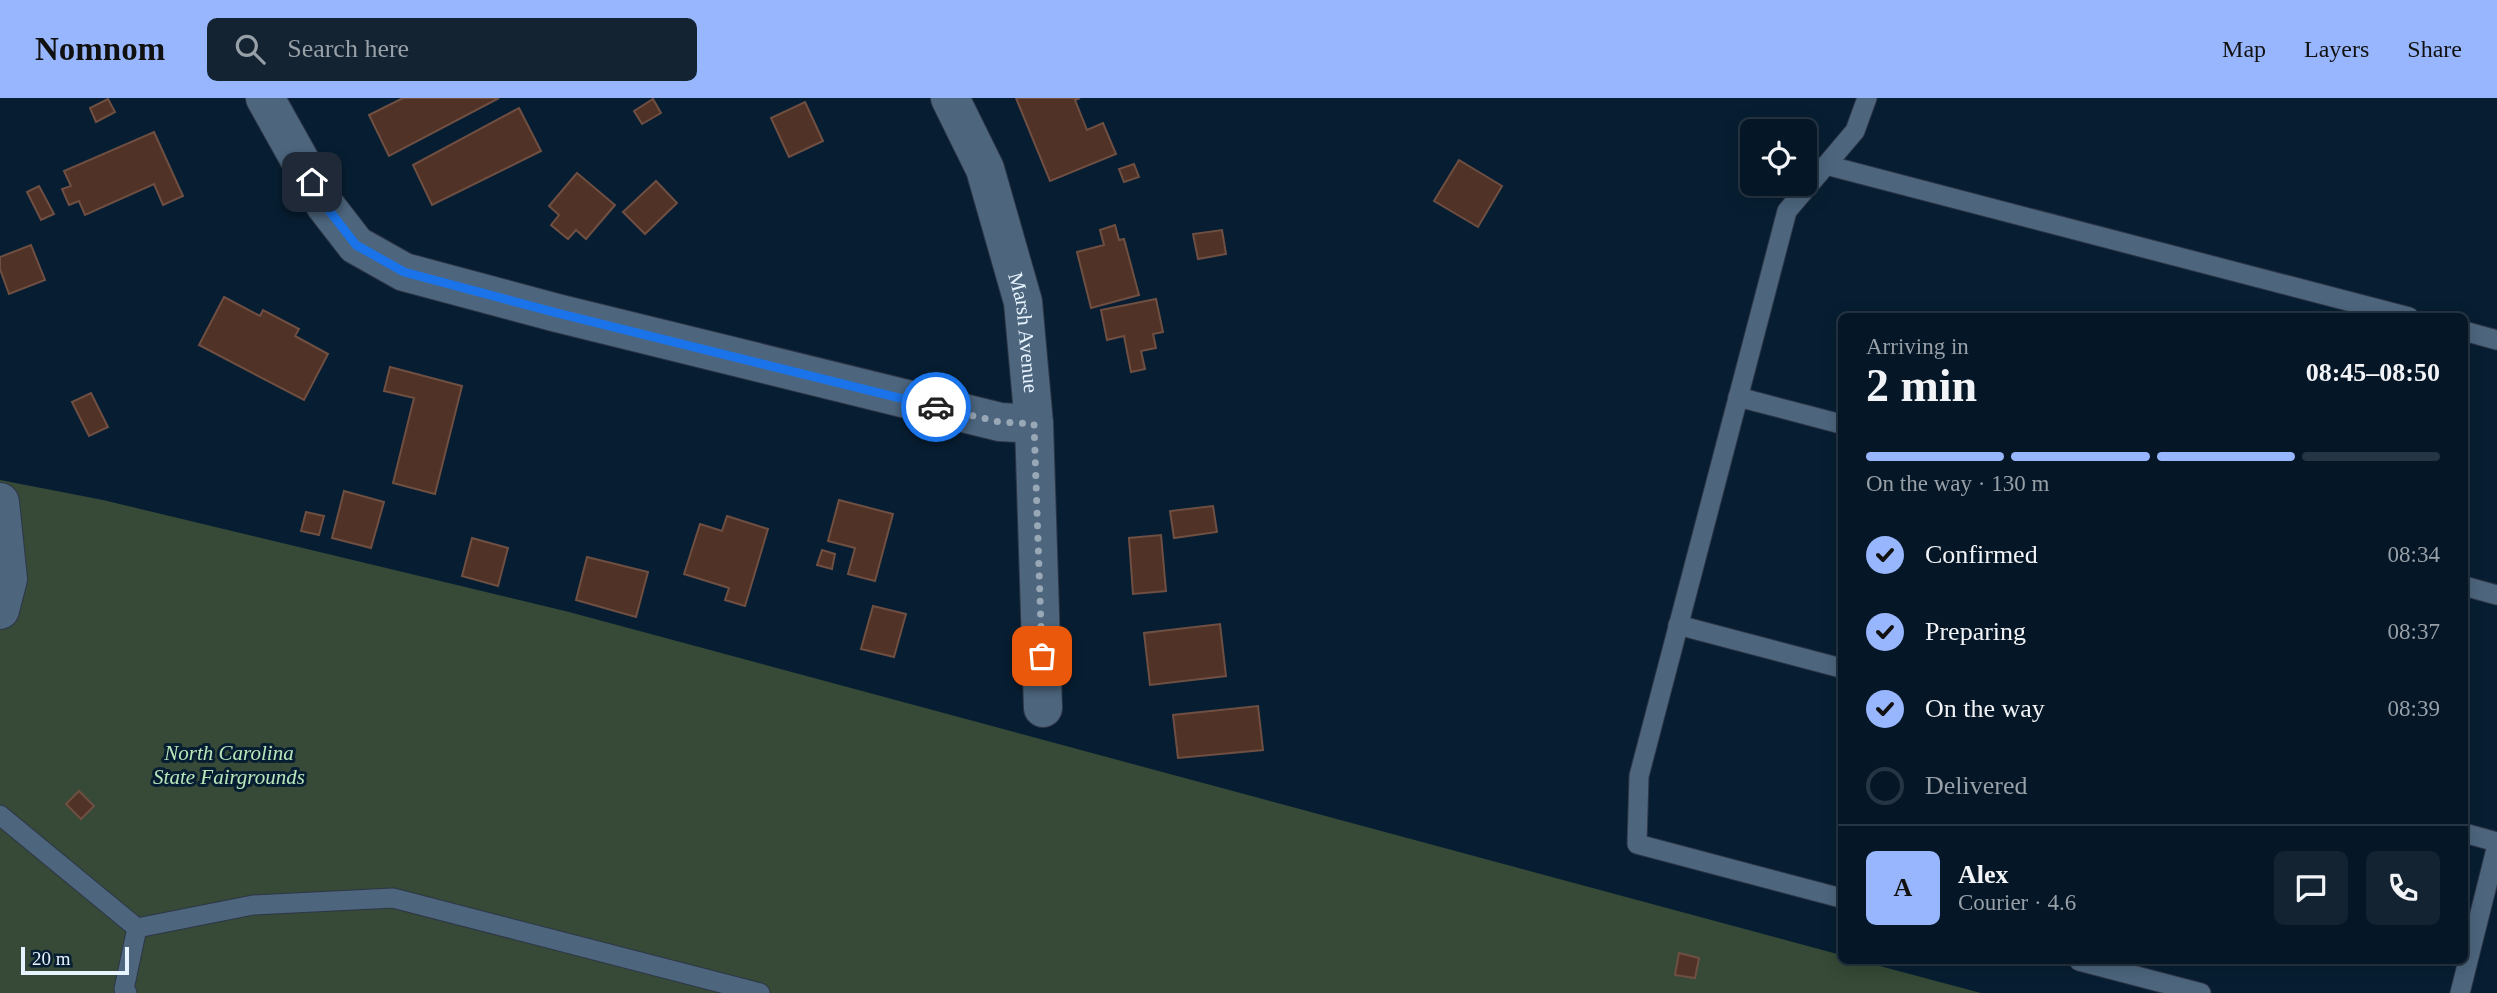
<!DOCTYPE html>
<meta charset="utf-8">
<style>
body{margin:0;font-family:"Times New Roman",serif;background:#132332;color:#f1f3f6;height:100vh;display:flex;flex-direction:column;font-size:26px;white-space:nowrap}
*{box-sizing:border-box;margin:0}
p{font-size:23px;color:#979fa7}
.icon{flex:none;width:38px;height:38px;fill:none;stroke:currentColor;stroke-width:2;stroke-linecap:round;stroke-linejoin:round}
.map{position:relative;flex:1;overflow:hidden}
.sheet{position:absolute;left:1838px;top:215px;width:630px;height:651px;display:flex;flex-direction:column;background:#051626;border-radius:10px;box-shadow:0 4px 18px #0003,0 0 0 2px #263543}
.sheet>*{flex:none}
.controls{position:absolute;left:1740px;top:21px;display:grid;gap:14px}
.controls a{display:grid;place-items:center;width:77px;height:77px;border-radius:10px;background:#051626;box-shadow:0 4px 18px #0003,0 0 0 2px #263543;font-size:35px}
.scale{position:absolute;left:21px;bottom:18px;width:108px;box-sizing:border-box;padding-left:7px;border:4px solid #e7f3fe;border-top:0;font-size:19px;line-height:24px;white-space:nowrap;color:#e7f3fe;-webkit-text-stroke:5px #071e32;paint-order:stroke}
.pin{position:absolute;display:grid;place-items:center;width:60px;height:60px;color:#fff;margin:-30px;border-radius:14px;box-shadow:0 4px 10px #0006}
.courier{position:absolute;display:grid;place-items:center;width:70px;height:70px;margin:-35px;border:5px solid #1a73e8;border-radius:50%;background:#fff;color:#222;box-shadow:0 2px 9px #0007}
.headline em{font-style:normal;font-weight:800}
.headline div{display:flex;flex-direction:column-reverse}
.headline{display:flex;align-items:center;justify-content:space-between;height:119px;padding:0 28px}
h1{font-size:46px;font-weight:800;line-height:52px}
.bar{display:grid;grid-template-columns:repeat(4,1fr);gap:10px 7px;align-content:center;height:84px;padding:0 28px}
.bar i{height:9px;border-radius:5px;background:#263543}
.bar .selected{background:#98b6fd}
.bar p{grid-column:span 4}
.line{display:flex;align-items:center;gap:18px;padding:0 28px;border-top:2px solid #263543}
.line div{flex:1}
.round{display:grid;place-items:center;flex:none;width:74px;height:74px;border-radius:10px;background:#132332}
ol{padding:0 28px;list-style:none}
li{display:flex;align-items:center;gap:21px;height:77px}
li p{margin-inline-start:auto}
li .icon{padding:7px;border-radius:50%;background:#98b6fd;color:#111;stroke-width:4}
li:last-child{color:#979fa7}
li i{width:38px;height:38px;border:4px solid #263543;border-radius:50%}
header{display:flex;align-items:center;gap:42px;box-sizing:border-box;height:98px;padding:0 35px;background:#98b6fd;color:#111}
header strong{font-size:33px}
nav{display:flex;gap:38px;margin-inline-start:auto;font-size:24px}
.search{width:490px;height:63px;background:#132332;display:flex;align-items:center;gap:18px;box-sizing:border-box;padding:0 24px;border-radius:10px;color:#979fa7;font-size:26px}
.map>svg:first-child{display:block}
.green{fill:#364a37}
.building{fill:#513227;stroke:#6f4f42;stroke-width:2}
.lines{fill:none;stroke-linecap:round;stroke-linejoin:round}
.lane-casing{stroke:#2e3647;stroke-width:21}
.street-casing{stroke:#2e3647;stroke-width:40}
.lane{stroke:#4d667e;stroke-width:19}
.street{stroke:#4d667e;stroke-width:38}
.done{stroke:#99a8b7;stroke-width:7;stroke-dasharray:0 12.6}
.route{stroke:#1a73e8;stroke-width:9}
.labels{text-anchor:middle;stroke-width:6;stroke-linejoin:round;paint-order:stroke}
.street-label{font-size:21px;fill:#e7f3fe;stroke:#071e32}
.park-label{font-size:21px;font-style:italic;fill:#b9e7ba;stroke:#071e32}
</style>
<header>
<strong>Nomnom</strong>
<div class="search"><svg class="icon" aria-label="search" viewBox="0 0 24 24"><circle cx="10" cy="10" r="6"/><path d="M15 15l6 6"/></svg>Search here</div>
<nav><a>Map</a><a>Layers</a><a>Share</a></nav>
</header>
<div class="map">
<svg width="2497" height="895" viewBox="0 0 2497 895">
<rect width="100%" height="100%" fill="#071e32"/>
<path class="green" d="M 0,382 L 103,402 L 569,514 L 1841,857 L 1841,863 L 1861,863 L 1981,895 L 0,895 Z"/>
<g class="building">
<path d="M 403,0 L 499,0 L 389,58 L 369,17 Z"/>
<path d="M 1016,0 L 1080,0 L 1075,2 L 1087,32 L 1103,25 L 1116,56 L 1050,83 Z"/>
<path d="M 108,1 L 115,14 L 96,24 L 90,10 Z"/>
<path d="M 653,1 L 661,15 L 642,26 L 634,13 Z"/>
<path d="M 805,4 L 823,43 L 789,59 L 771,20 Z"/>
<path d="M 519,10 L 541,53 L 432,107 L 413,67 Z"/>
<path d="M 154,34 L 183,98 L 163,107 L 154,86 L 85,117 L 79,103 L 69,107 L 62,91 L 71,88 L 64,73 Z"/>
<path d="M 1459,62 L 1502,88 L 1478,129 L 1434,103 Z"/>
<path d="M 1134,66 L 1139,79 L 1124,84 L 1119,71 Z"/>
<path d="M 577,75 L 615,107 L 586,141 L 576,132 L 568,141 L 551,127 L 559,117 L 549,108 Z"/>
<path d="M 656,83 L 677,105 L 645,136 L 623,114 Z"/>
<path d="M 39,88 L 54,116 L 41,122 L 27,94 Z"/>
<path d="M 1115,127 L 1119,142 L 1124,141 L 1139,197 L 1091,210 L 1077,154 L 1104,147 L 1100,132 Z"/>
<path d="M 1222,132 L 1226,156 L 1198,161 L 1193,136 Z"/>
<path d="M 31,147 L 45,182 L 9,196 L 0,171 L 0,159 Z"/>
<path d="M 224,199 L 260,218 L 263,212 L 299,231 L 295,238 L 328,256 L 304,302 L 199,247 Z"/>
<path d="M 1156,201 L 1163,234 L 1153,236 L 1156,250 L 1141,253 L 1145,271 L 1131,274 L 1124,238 L 1107,242 L 1101,212 Z"/>
<path d="M 390,269 L 462,288 L 435,396 L 393,385 L 414,300 L 384,293 Z"/>
<path d="M 91,295 L 108,329 L 89,338 L 72,304 Z"/>
<path d="M 344,393 L 384,404 L 371,450 L 332,440 Z"/>
<path d="M 839,402 L 893,416 L 875,483 L 848,476 L 855,450 L 828,443 Z"/>
<path d="M 1213,408 L 1217,434 L 1174,440 L 1170,413 Z"/>
<path d="M 306,414 L 324,418 L 319,437 L 301,433 Z"/>
<path d="M 727,418 L 768,431 L 745,508 L 725,502 L 729,490 L 684,476 L 700,426 L 722,433 Z"/>
<path d="M 1161,437 L 1166,493 L 1133,496 L 1129,440 Z"/>
<path d="M 472,440 L 508,450 L 498,488 L 462,478 Z"/>
<path d="M 822,452 L 835,456 L 832,471 L 817,467 Z"/>
<path d="M 587,459 L 648,474 L 636,519 L 576,502 Z"/>
<path d="M 873,508 L 906,516 L 894,559 L 861,551 Z"/>
<path d="M 1220,526 L 1226,578 L 1150,587 L 1144,535 Z"/>
<path d="M 1258,608 L 1263,652 L 1178,660 L 1173,617 Z"/>
<path d="M 79,693 L 94,708 L 81,721 L 66,706 Z"/>
<path d="M 1679,855 L 1699,860 L 1695,880 L 1675,877 Z"/>
</g>
<g class="lines">
<g class="lane-casing">
<g id="lane">
<path d="M 1826,67 L 2409,219"/>
<path d="M 2464,233 L 2497,242"/>
<path d="M 1738,299 L 1841,326"/>
<path d="M 2464,488 L 2497,497"/>
<path d="M 1678,527 L 1841,570"/>
<path d="M 0,717 L 137,830 L 253,807 L 393,800 L 760,895"/>
<path d="M 2464,735 L 2497,744"/>
<path d="M 1841,800 L 1637,746 L 1639,678 L 1787,113 L 1855,33 L 1867,0"/>
<path d="M 2079,863 L 2201,895"/>
<path d="M 127,895 L 124,891 L 137,830"/>
<path d="M 2460,895 L 2497,747"/>
</g>
</g>
<g class="street-casing">
<g id="street">
<path d="M 265,0 L 325,107 L 356,147 L 404,174 L 557,215 L 1000,324 L 1034,326"/>
<path id="s1" d="M 950,0 L 985,71 L 1023,204 L 1034,326 L 1043,610"/>
<path d="M 0,404 L 8,481 L 0,512"/>
</g>
</g>
<use href="#lane" class="lane"/>
<use href="#street" class="street"/>
</g>
<g class="lines">
<path class="done" d="M 936,309 L 1000,324 L 1034,326 L 1042,558"/>
<path class="route" d="M 312,84 L 325,107 L 356,147 L 404,174 L 557,215 L 936,309"/>
</g>
<g class="labels">
<g class="street-label">
<text dy="7" stroke="none"><textPath href="#s1" startOffset="248">Marsh Avenue</textPath></text>
</g>
<g class="park-label">
<text x="229" y="662">North Carolina<tspan x="229" dy="24">State Fairgrounds</tspan></text>
</g>
</g>
</svg>
<div class="controls">
<a><svg class="icon" aria-label="locate" viewBox="0 0 24 24"><circle cx="12" cy="12" r="6"/><path d="M12 2v4M12 18v4M2 12h4M18 12h4"/></svg></a>
</div>
<div class="scale">20 m</div>
<div class="pin" style="left:1042px;top:558px;background:#ea580c"><svg class="icon" aria-label="bag" viewBox="0 0 24 24"><path d="M5 8h14l-1 12H6zM9 8a3 3 0 0 1 6 0"/></svg></div>
<div class="pin" style="left:312px;top:84px;background:#1f2937"><svg class="icon" aria-label="home" viewBox="0 0 24 24"><path d="M3 11l9-7 9 7M6 9v11h12V9"/></svg></div>
<div class="courier" style="left:936px;top:309px"><svg class="icon" aria-label="car" viewBox="0 0 24 24"><path d="M5 17H2v-5l4-1 3-4h7l3 4 3 1v5h-3M9 17h6M6 11h13"/><circle cx="7" cy="17" r="2"/><circle cx="17" cy="17" r="2"/></svg></div>
<section class="sheet">
<div class="headline"><div><h1>2 min</h1><p>Arriving in</p></div><em>08:45–08:50</em></div>
<div class="bar"><i class="selected"></i><i class="selected"></i><i class="selected"></i><i></i><p>On the way · 130 m</p></div>
<ol>
<li><svg class="icon" aria-label="check" viewBox="0 0 24 24"><path d="M5 12l5 5 9-10"/></svg>Confirmed<p>08:34</p></li>
<li><svg class="icon" aria-label="check" viewBox="0 0 24 24"><path d="M5 12l5 5 9-10"/></svg>Preparing<p>08:37</p></li>
<li><svg class="icon" aria-label="check" viewBox="0 0 24 24"><path d="M5 12l5 5 9-10"/></svg>On the way<p>08:39</p></li>
<li><i></i>Delivered</li>
</ol>
<div class="line" style="height:126px"><b class="round" style="background:#98b6fd;color:#111">A</b><div><b>Alex</b><p>Courier · 4.6</p></div><a class="round"><svg class="icon" aria-label="chat" viewBox="0 0 24 24"><path d="M4 5h16v11H9l-5 4z"/></svg></a><a class="round"><svg class="icon" aria-label="phone" viewBox="0 0 24 24"><path d="M5 4h4l2 5-3 2q2 4 5 5l2-3 5 2v4C11 20 4 13 5 4z"/></svg></a></div>
</section>
</div>
